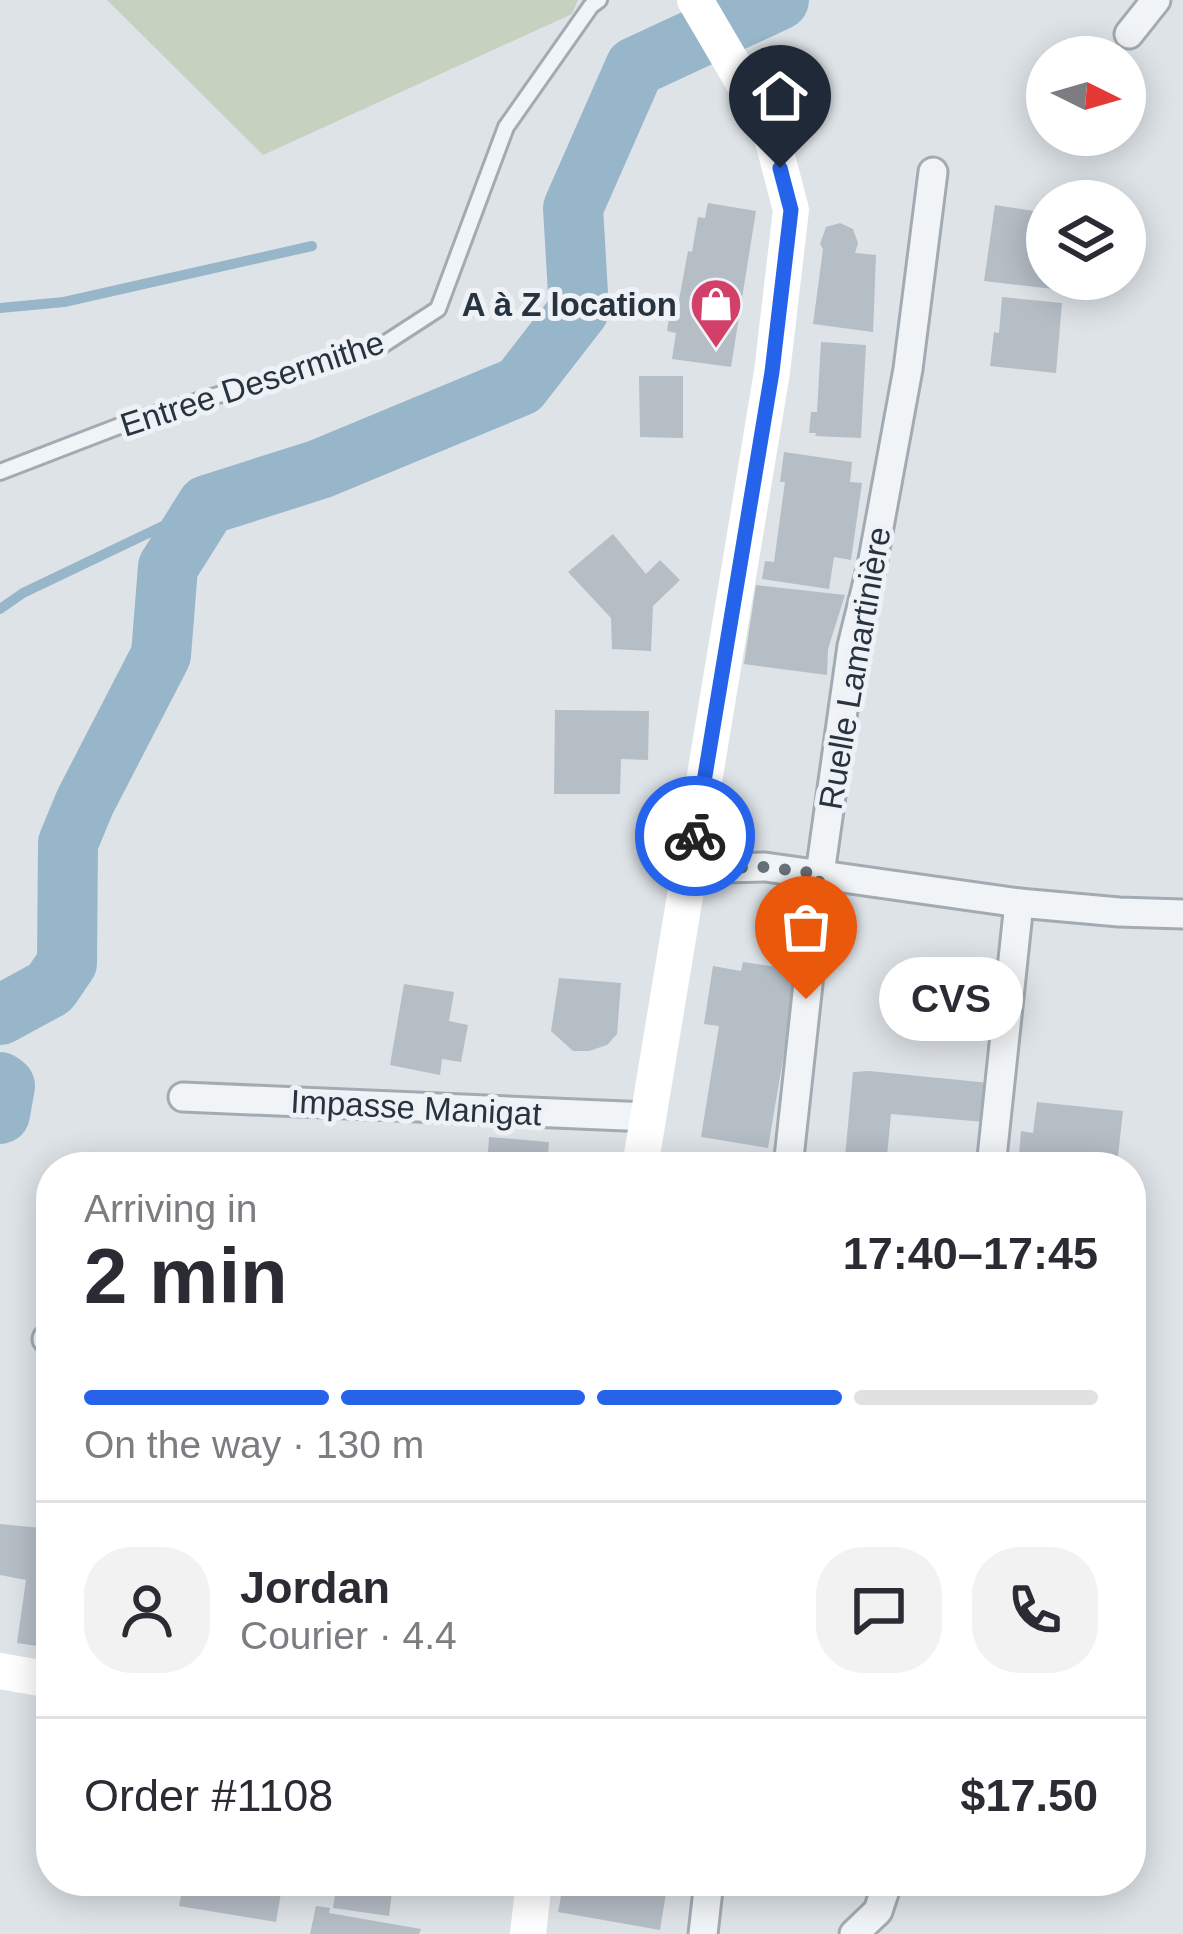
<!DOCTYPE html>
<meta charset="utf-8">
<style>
body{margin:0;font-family:Arial,sans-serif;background:#f2f2f3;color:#2b2b33;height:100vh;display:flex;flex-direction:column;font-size:45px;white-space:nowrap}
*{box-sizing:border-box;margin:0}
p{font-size:39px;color:#7c7c81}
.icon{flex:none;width:66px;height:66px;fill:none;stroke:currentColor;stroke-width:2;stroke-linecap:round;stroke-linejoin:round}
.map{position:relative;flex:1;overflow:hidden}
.sheet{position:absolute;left:36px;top:1152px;width:1110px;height:744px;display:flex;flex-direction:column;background:#fff;border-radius:48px;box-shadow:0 6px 30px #0003}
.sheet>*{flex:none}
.needle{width:78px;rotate:95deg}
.fabs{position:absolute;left:1026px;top:36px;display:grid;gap:24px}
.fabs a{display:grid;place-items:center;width:120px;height:120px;border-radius:50%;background:#fff;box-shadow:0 6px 30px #0003;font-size:60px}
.pin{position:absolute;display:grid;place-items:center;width:102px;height:102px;color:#fff;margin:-123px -51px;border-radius:50% 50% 50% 0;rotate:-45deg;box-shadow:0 0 12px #0007}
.pin .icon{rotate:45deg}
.courier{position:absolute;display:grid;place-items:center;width:120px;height:120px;margin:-60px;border:9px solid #2563eb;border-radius:50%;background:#fff;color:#222;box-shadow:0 3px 15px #0007}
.bubble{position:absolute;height:84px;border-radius:42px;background:#fff;box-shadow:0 6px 30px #0003;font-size:39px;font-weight:600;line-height:84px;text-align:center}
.summary em{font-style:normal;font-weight:600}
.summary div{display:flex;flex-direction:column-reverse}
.summary{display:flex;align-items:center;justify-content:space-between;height:204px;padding:0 48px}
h1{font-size:78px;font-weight:600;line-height:90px}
.bar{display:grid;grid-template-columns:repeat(4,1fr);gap:18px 12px;align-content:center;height:144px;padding:0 48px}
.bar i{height:15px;border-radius:9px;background:#e1e1e2}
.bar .selected{background:#2563eb}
.bar p{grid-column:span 4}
.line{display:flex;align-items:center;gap:30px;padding:0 48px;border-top:3px solid #e1e1e2}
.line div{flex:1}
.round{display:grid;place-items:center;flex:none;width:126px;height:126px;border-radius:48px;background:#f2f2f3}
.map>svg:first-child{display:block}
.green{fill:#c6d2bf}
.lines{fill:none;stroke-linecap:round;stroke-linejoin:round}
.stream{stroke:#98b6c9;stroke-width:10}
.river{stroke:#98b6c9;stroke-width:60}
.building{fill:#b5bdc5}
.lane-casing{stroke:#a3abb2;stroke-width:20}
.street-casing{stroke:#a3abb2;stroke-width:33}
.lane{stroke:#f1f4f6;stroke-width:14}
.street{stroke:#f1f4f6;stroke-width:27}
.secondary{stroke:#fff;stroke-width:36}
.done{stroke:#67717a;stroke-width:12;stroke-dasharray:0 21.6}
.route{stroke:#2563eb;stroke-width:15}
.labels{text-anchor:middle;stroke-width:10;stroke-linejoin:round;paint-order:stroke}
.poi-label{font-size:33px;font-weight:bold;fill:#27333f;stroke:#eef2f6;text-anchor:end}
.street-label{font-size:33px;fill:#27333f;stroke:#eef2f6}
</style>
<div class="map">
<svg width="1183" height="1934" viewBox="0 0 1183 1934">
<rect width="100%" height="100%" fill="#dee3e8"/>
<path class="green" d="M 107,0 L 578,0 L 572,14 L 263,155 Z"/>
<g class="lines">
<g class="stream">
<path d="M 0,308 L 64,302 L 312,246"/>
<path d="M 0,609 L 23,593 L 207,505"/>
</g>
<g class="river">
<path d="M 0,1015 L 50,988 L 67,963 L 68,843 L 85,802 L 161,655 L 168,567 L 207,505 L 320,469 L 520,386 L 579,310 L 573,208 L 635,67 L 779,0"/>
<path d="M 0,1082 L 5,1086 L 0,1114"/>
</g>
</g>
<g class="building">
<path d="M 708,203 L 756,211 L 731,367 L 672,359 L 676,333 L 667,331 L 672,299 L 679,300 L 688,251 L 692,252 L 698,217 L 705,218 Z"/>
<path d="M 995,205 L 1047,213 L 1047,279 L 1081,279 L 1080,292 L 984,281 Z"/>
<path d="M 840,223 L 853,229 L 858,243 L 855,253 L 876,255 L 873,332 L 813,324 L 823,249 L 820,244 L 826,227 Z"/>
<path d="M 1002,297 L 1062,303 L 1056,373 L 990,366 L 994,332 L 999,333 Z"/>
<path d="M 821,342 L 866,345 L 861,438 L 815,436 L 816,433 L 809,433 L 811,412 L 817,412 Z"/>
<path d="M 639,376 L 683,376 L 683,438 L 640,437 Z"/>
<path d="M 784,452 L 852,462 L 850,482 L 862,483 L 851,560 L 834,557 L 829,589 L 762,579 L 765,561 L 774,562 L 785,482 L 780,482 Z"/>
<path d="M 613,534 L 646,574 L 660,560 L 680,580 L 653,606 L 651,651 L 612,649 L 611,618 L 568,572 Z"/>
<path d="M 756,585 L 845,595 L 828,649 L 827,675 L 744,664 Z"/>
<path d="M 555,710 L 649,711 L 648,760 L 621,759 L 620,794 L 554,794 Z"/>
<path d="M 743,962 L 798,970 L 768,1148 L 701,1137 L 719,1026 L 704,1024 L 713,966 L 741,971 Z"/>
<path d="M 559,978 L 621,983 L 617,1034 L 607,1045 L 589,1051 L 573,1051 L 551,1031 Z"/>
<path d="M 404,984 L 454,992 L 449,1021 L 468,1025 L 461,1062 L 442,1059 L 440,1075 L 390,1065 Z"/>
<path d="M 869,1071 L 989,1083 L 985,1122 L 891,1114 L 886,1167 L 844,1167 L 853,1072 Z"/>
<path d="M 1037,1102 L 1123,1111 L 1117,1165 L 1019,1155 L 1021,1131 L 1033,1133 Z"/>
<path d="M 489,1137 L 549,1142 L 547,1167 L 487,1167 Z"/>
<path d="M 0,1524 L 51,1529 L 51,1648 L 17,1643 L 26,1580 L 0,1575 Z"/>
<path d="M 184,1881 L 283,1881 L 276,1922 L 179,1906 Z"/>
<path d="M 337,1881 L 414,1881 L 410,1895 L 392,1892 L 389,1916 L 333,1908 Z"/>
<path d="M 564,1881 L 668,1881 L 660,1930 L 558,1912 Z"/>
<path d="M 316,1906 L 330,1908 L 329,1913 L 421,1929 L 419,1934 L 310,1934 Z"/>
</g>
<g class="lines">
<g class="lane-casing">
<path id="lane" d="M 0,472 L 135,420 L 381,346 L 438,309 L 506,127 L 591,6 L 599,0"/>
</g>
<g class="street-casing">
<g id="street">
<path d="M 1129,34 L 1156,0"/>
<path d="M 689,869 L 765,867 L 1019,903 L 1119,912 L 1183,914"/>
<path d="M 183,1097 L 648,1117"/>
<path d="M 788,1167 L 820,874 L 852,646 L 872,565 L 908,369 L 933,172"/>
<path d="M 991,1167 L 1019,903"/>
<path d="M 47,1339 L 51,1340"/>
<path d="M 703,1934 L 709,1881"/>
<path d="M 854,1934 L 878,1911 L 888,1881"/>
</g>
</g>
<use href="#lane" class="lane"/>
<use href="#street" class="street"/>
<g class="secondary">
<path d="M 640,1167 L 772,372 L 791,210 L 769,126 L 695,0"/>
<path d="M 0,1671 L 51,1680"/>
<path d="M 528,1934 L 534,1881"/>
</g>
</g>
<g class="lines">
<path class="done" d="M 695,836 L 689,869 L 764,867 L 820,874 L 806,999"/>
<path class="route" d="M 695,836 L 772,372 L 791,210 L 780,168"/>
</g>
<defs>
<g id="shop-pin" transform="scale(2.7)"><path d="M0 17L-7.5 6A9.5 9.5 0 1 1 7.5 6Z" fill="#d23f68" stroke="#eef2f6"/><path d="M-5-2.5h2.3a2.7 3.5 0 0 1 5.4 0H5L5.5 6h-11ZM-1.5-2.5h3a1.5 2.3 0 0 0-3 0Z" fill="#fff"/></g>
</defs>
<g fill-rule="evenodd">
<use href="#shop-pin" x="716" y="304"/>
</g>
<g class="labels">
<g class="poi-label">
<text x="677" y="316">A à Z location</text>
</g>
<g class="street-label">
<text transform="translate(252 383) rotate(-18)" y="12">Entree Desermithe</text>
<text transform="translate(854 668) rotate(-80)" y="12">Ruelle Lamartinière</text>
<text transform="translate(416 1107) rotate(3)" y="12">Impasse Manigat</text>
</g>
</g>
</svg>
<div class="fabs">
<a><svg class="needle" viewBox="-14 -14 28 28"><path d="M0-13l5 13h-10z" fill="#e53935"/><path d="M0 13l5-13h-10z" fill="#7c7c81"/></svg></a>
<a><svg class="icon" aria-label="layers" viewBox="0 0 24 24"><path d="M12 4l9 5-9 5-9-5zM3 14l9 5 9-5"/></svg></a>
</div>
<div class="pin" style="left:806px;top:999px;background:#ea580c"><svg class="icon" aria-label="bag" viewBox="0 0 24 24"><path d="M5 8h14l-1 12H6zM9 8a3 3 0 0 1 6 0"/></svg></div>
<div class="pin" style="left:780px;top:168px;background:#1f2937"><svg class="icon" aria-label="home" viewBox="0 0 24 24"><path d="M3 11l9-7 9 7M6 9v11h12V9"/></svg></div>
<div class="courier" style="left:695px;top:836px"><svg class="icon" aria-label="bike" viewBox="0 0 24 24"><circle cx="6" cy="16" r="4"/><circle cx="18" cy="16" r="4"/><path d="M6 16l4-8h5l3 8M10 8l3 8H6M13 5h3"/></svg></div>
<div class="bubble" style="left:879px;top:957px;width:144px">CVS</div>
<section class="sheet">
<div class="summary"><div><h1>2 min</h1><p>Arriving in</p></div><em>17:40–17:45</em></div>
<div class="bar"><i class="selected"></i><i class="selected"></i><i class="selected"></i><i></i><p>On the way · 130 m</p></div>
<div class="line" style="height:216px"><a class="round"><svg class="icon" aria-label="person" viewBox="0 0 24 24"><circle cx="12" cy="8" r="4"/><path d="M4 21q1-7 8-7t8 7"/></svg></a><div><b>Jordan</b><p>Courier · 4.4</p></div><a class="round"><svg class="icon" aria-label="chat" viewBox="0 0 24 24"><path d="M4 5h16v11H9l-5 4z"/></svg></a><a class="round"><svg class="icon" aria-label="phone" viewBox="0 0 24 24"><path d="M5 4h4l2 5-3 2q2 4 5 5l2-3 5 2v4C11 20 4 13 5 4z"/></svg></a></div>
<div class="line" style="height:156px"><div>Order #1108</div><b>$17.50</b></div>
</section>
</div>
